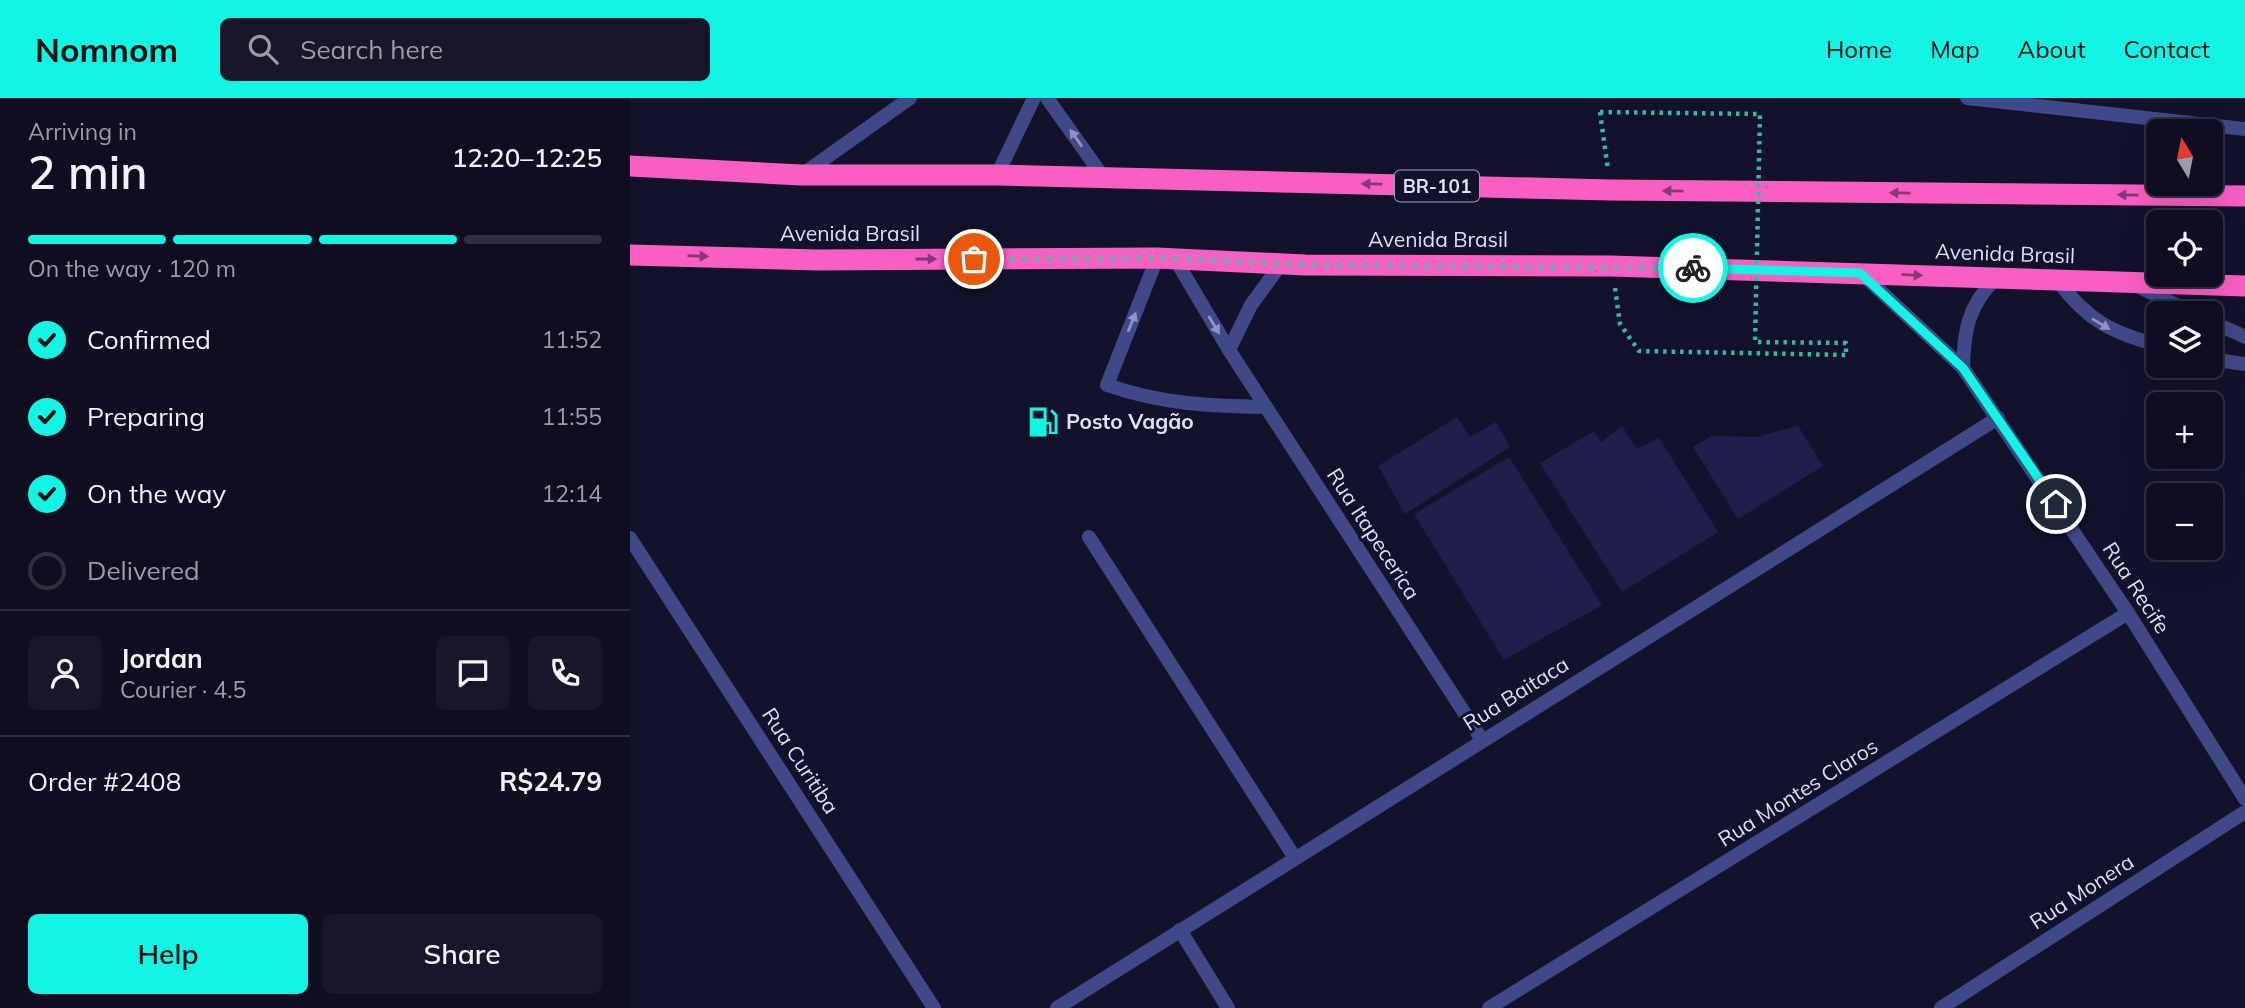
<!DOCTYPE html>
<meta charset="utf-8">
<style>
body{margin:0;font-family:Mulish,sans-serif;background:#171729;color:#f1f3f6;height:100vh;display:flex;flex-direction:column;font-size:26px;white-space:nowrap}
*{box-sizing:border-box;margin:0}
p{font-size:23px;color:#9b9ca5}
.icon{flex:none;width:38px;height:38px;fill:none;stroke:currentColor;stroke-width:2;stroke-linecap:round;stroke-linejoin:round}
.map{position:relative;flex:1;overflow:hidden}
.drawer{display:flex;flex-direction:column;background:#0e0e20;width:630px}
.drawer>*{flex:none}
.needle{width:46px;rotate:350deg}
.fabs{position:absolute;left:1516px;top:21px;display:grid;gap:14px}
.fabs a{display:grid;place-items:center;width:77px;height:77px;border-radius:10px;background:#0e0e20;box-shadow:0 7px 28px #0002,0 0 0 2px #2e2e3e;font-size:35px}
.pin{position:absolute;display:grid;place-items:center;width:60px;height:60px;color:#fff;margin:-30px;border:4px solid #fff;border-radius:50%;box-shadow:0 2px 7px #0007}
.courier{position:absolute;display:grid;place-items:center;width:70px;height:70px;margin:-35px;border:5px solid #12f5e4;border-radius:50%;background:#fff;color:#222;box-shadow:0 2px 9px #0007}
.summary em{font-style:normal;font-weight:600}
.summary div{display:flex;flex-direction:column-reverse}
.summary{display:flex;align-items:center;justify-content:space-between;height:119px;padding:0 28px}
h1{font-size:46px;font-weight:600;line-height:52px}
.bar{display:grid;grid-template-columns:repeat(4,1fr);gap:10px 7px;align-content:center;height:84px;padding:0 28px}
.bar i{height:9px;border-radius:5px;background:#2e2e3e}
.bar .on{background:#12f5e4}
.bar p{grid-column:span 4}
.line{display:flex;align-items:center;gap:18px;padding:0 28px;border-top:2px solid #2e2e3e}
.line div{flex:1}
.round{display:grid;place-items:center;flex:none;width:74px;height:74px;border-radius:10px;background:#171729}
ol{padding:0 28px;list-style:none}
li{display:flex;align-items:center;gap:21px;height:77px}
li p{margin-inline-start:auto}
li .icon{padding:7px;border-radius:50%;background:#12f5e4;color:#111;stroke-width:4}
li:last-child{color:#9b9ca5}
li i{width:38px;height:38px;border:4px solid #2e2e3e;border-radius:50%}
.primary-button{display:flex;gap:14px;margin-top:auto;padding:14px 28px}
.primary-button a{flex:1;height:80px;border-radius:10px;background:#12f5e4;color:#111;font-size:28px;font-weight:600;line-height:80px;text-align:center}
.primary-button a+a{background:#171729;color:#f1f3f6}
header{display:flex;align-items:center;gap:42px;box-sizing:border-box;height:98px;padding:0 35px;background:#12f5e4;color:#111}
header strong{font-size:33px}
nav{display:flex;gap:38px;margin-inline-start:auto;font-size:24px}
.search{width:490px;height:63px;background:#171729;display:flex;align-items:center;gap:18px;box-sizing:border-box;padding:0 24px;border-radius:10px;color:#9b9ca5;font-size:26px}
main{display:flex;flex:1;min-height:0}
.map>svg:first-child{display:block}
.building{fill:#201f4b}
.lines{fill:none;stroke-linecap:round;stroke-linejoin:round}
.path{stroke:#36b99a;stroke-width:4.5;stroke-dasharray:3.5 5;stroke-linecap:butt}
.service{stroke:#3f4988;stroke-width:14}
.minor{stroke:#3f4988;stroke-width:14}
.tertiary{stroke:#3f4988;stroke-width:14}
.motorway{stroke:#f95ec3;stroke-width:21}
.path-bridge{stroke:#36b99a;stroke-width:4.5;stroke-dasharray:3.5 5;stroke-linecap:butt}
.oneway{fill:#8e94c3}
.oneway2{fill:#863877}
.done{stroke:#9697b4;stroke-width:7;stroke-dasharray:0 12.6}
.route{stroke:#12f5e4;stroke-width:9}
.labels{text-anchor:middle;stroke-width:6;stroke-linejoin:round;paint-order:stroke}
.shield{fill:#12122b;stroke:#a0a2bf;stroke-width:2}
.shield-label{font-size:19px;font-weight:bold;fill:#dddffe}
.street-label{font-size:21px;fill:#dddffe;stroke:#12122b}
.poi-label{font-size:21px;font-weight:bold;fill:#dddffe;stroke:#12122b;text-anchor:start}
</style>
<header>
<strong>Nomnom</strong>
<div class="search"><svg class="icon" aria-label="search" viewBox="0 0 24 24"><circle cx="10" cy="10" r="6"/><path d="M15 15l6 6"/></svg>Search here</div>
<nav><a>Home</a><a>Map</a><a>About</a><a>Contact</a></nav>
</header>
<main>
<section class="drawer">
<div class="summary"><div><h1>2 min</h1><p>Arriving in</p></div><em>12:20–12:25</em></div>
<div class="bar"><i class="on"></i><i class="on"></i><i class="on"></i><i></i><p>On the way · 120 m</p></div>
<ol>
<li><svg class="icon" aria-label="check" viewBox="0 0 24 24"><path d="M5 12l5 5 9-10"/></svg>Confirmed<p>11:52</p></li>
<li><svg class="icon" aria-label="check" viewBox="0 0 24 24"><path d="M5 12l5 5 9-10"/></svg>Preparing<p>11:55</p></li>
<li><svg class="icon" aria-label="check" viewBox="0 0 24 24"><path d="M5 12l5 5 9-10"/></svg>On the way<p>12:14</p></li>
<li><i></i>Delivered</li>
</ol>
<div class="line" style="height:126px"><a class="round"><svg class="icon" aria-label="person" viewBox="0 0 24 24"><circle cx="12" cy="8" r="4"/><path d="M4 21q1-7 8-7t8 7"/></svg></a><div><b>Jordan</b><p>Courier · 4.5</p></div><a class="round"><svg class="icon" aria-label="chat" viewBox="0 0 24 24"><path d="M4 5h16v11H9l-5 4z"/></svg></a><a class="round"><svg class="icon" aria-label="phone" viewBox="0 0 24 24"><path d="M5 4h4l2 5-3 2q2 4 5 5l2-3 5 2v4C11 20 4 13 5 4z"/></svg></a></div>
<div class="line" style="height:91px"><div>Order #2408</div><b>R$24.79</b></div>
<div class="primary-button"><a>Help</a><a>Share</a></div>
</section>
<div class="map">
<svg width="1615" height="910" viewBox="0 0 1615 910">
<rect width="100%" height="100%" fill="#12122b"/>
<g class="building">
<path d="M 827,319 L 840,339 L 866,324 L 880,349 L 775,416 L 748,368 Z"/>
<path d="M 992,328 L 1007,351 L 1029,340 L 1088,434 L 992,494 L 910,365 L 964,333 L 971,344 Z"/>
<path d="M 1168,328 L 1193,368 L 1108,421 L 1063,349 L 1081,338 L 1126,339 Z"/>
<path d="M 879,359 L 972,507 L 874,562 L 784,416 Z"/>
</g>
<g class="lines">
<g class="path">
<path d="M 970,14 L 978,72"/>
<path d="M 985,190 L 990,226 L 1009,253 L 1216,257"/>
</g>
<g class="service">
<path d="M 527,160 L 477,287 C 532,306 578,308 636,309"/>
<path d="M 1428,183 C 1457,222 1482,235 1528,247"/>
<path d="M 1505,187 L 1563,215"/>
<path d="M 1580,223 L 1615,239"/>
<path d="M 1580,261 L 1615,266"/>
</g>
<g class="minor">
<path d="M 417,0 L 474,80"/>
<path d="M 1337,0 L 1615,31"/>
<path d="M 173,76 L 280,0"/>
<path d="M 367,77 L 404,0"/>
<path d="M 545,161 L 599,252 L 852,642"/>
<path d="M 599,252 L 621,207 L 651,166"/>
<path d="M 459,439 L 665,760"/>
<path d="M 550,832 L 598,910"/>
<path d="M 427,910 L 1368,320"/>
<path d="M 859,910 L 1498,515"/>
<path d="M 1311,910 L 1615,714"/>
</g>
<g class="tertiary">
<path d="M 1232,176 L 1333,270 L 1498,515 L 1615,701"/>
<path d="M 1333,270 C 1334,233 1338,208 1365,181"/>
<path d="M 0,440 L 304,910"/>
</g>
<g class="motorway">
<path d="M 0,68 L 171,77 L 367,77 L 981,92 L 1615,98"/>
<path d="M 0,157 L 188,162 L 527,160 L 675,167 L 981,168 L 1615,188"/>
</g>
<path class="path-bridge" d="M 970,14 L 1130,16 L 1125,244 L 1216,245 L 1216,257"/>
</g>
<defs><path id="oneway-solid" d="M-6-.8H1V-3.2L6.5 0L1 3.2V.8H-6Z" transform="scale(1.75)"/></defs>
<g class="oneway">
<use href="#oneway-solid" transform="translate(446 40) rotate(-125)"/>
<use href="#oneway-solid" transform="translate(502 224) rotate(-68)"/>
<use href="#oneway-solid" transform="translate(1471 226) rotate(31)"/>
<use href="#oneway-solid" transform="translate(584 227) rotate(59)"/>
</g>
<g class="oneway2">
<use href="#oneway-solid" transform="translate(742 86) rotate(-179)"/>
<use href="#oneway-solid" transform="translate(1043 93) rotate(-179)"/>
<use href="#oneway-solid" transform="translate(1270 95) rotate(-179)"/>
<use href="#oneway-solid" transform="translate(1498 97) rotate(-179)"/>
<use href="#oneway-solid" transform="translate(68 158) rotate(2)"/>
<use href="#oneway-solid" transform="translate(296 161)"/>
<use href="#oneway-solid" transform="translate(1282 177) rotate(3)"/>
</g>
<g class="lines">
<path class="done" d="M 344,161 L 545,160 L 675,167 L 1063,170"/>
<path class="route" d="M 1063,170 L 1230,175 L 1333,270 L 1426,406"/>
</g>
<defs>
<g id="fuel-bare" transform="scale(2.415)"><path d="M-5.5-6h7V0h2V4h1.3V-2.5L3-4.5l.8-.8L6-3V5H2.5V1h-1V6h-7ZM-4.2-4.7v3.2H.2V-4.7Z" fill="#12f5e4" stroke="#12122b" stroke-width="2.5" paint-order="stroke"/></g>
</defs>
<g fill-rule="evenodd">
<use href="#fuel-bare" x="413" y="324"/>
</g>
<g class="labels">
<rect class="shield" x="765" y="72.5" width="84" height="31" rx="5"/>
<g class="shield-label">
<text x="807" y="95">BR-101</text>
</g>
<g class="street-label">
<text x="220" y="143">Avenida Brasil</text>
<text x="808" y="149">Avenida Brasil</text>
<text transform="translate(1375 156) rotate(2)" y="7">Avenida Brasil</text>
<text transform="translate(743 436) rotate(57)" y="7">Rua Itapecerica</text>
<text transform="translate(1506 490) rotate(57)" y="7">Rua Recife</text>
<text transform="translate(886 596) rotate(-32)" y="7">Rua Baitaca</text>
<text transform="translate(170 663) rotate(57)" y="7">Rua Curitiba</text>
<text transform="translate(1168 695) rotate(-32)" y="7">Rua Montes Claros</text>
<text transform="translate(1452 794) rotate(-33)" y="7">Rua Monera</text>
</g>
<g class="poi-label">
<text x="436" y="331">Posto Vagão</text>
</g>
</g>
</svg>
<div class="fabs">
<a><svg class="needle" viewBox="-14 -14 28 28"><path d="M0-13l5 13h-10z" fill="#e53935"/><path d="M0 13l5-13h-10z" fill="#9b9ca5"/></svg></a>
<a><svg class="icon" aria-label="locate" viewBox="0 0 24 24"><circle cx="12" cy="12" r="6"/><path d="M12 2v4M12 18v4M2 12h4M18 12h4"/></svg></a>
<a><svg class="icon" aria-label="layers" viewBox="0 0 24 24"><path d="M12 4l9 5-9 5-9-5zM3 14l9 5 9-5"/></svg></a>
<a>+</a>
<a>−</a>
</div>
<div class="pin" style="left:344px;top:161px;background:#ea580c"><svg class="icon" aria-label="bag" viewBox="0 0 24 24"><path d="M5 8h14l-1 12H6zM9 8a3 3 0 0 1 6 0"/></svg></div>
<div class="pin" style="left:1426px;top:406px;background:#1f2937"><svg class="icon" aria-label="home" viewBox="0 0 24 24"><path d="M3 11l9-7 9 7M6 9v11h12V9"/></svg></div>
<div class="courier" style="left:1063px;top:170px"><svg class="icon" aria-label="bike" viewBox="0 0 24 24"><circle cx="6" cy="16" r="4"/><circle cx="18" cy="16" r="4"/><path d="M6 16l4-8h5l3 8M10 8l3 8H6M13 5h3"/></svg></div>
</div>
</main>
